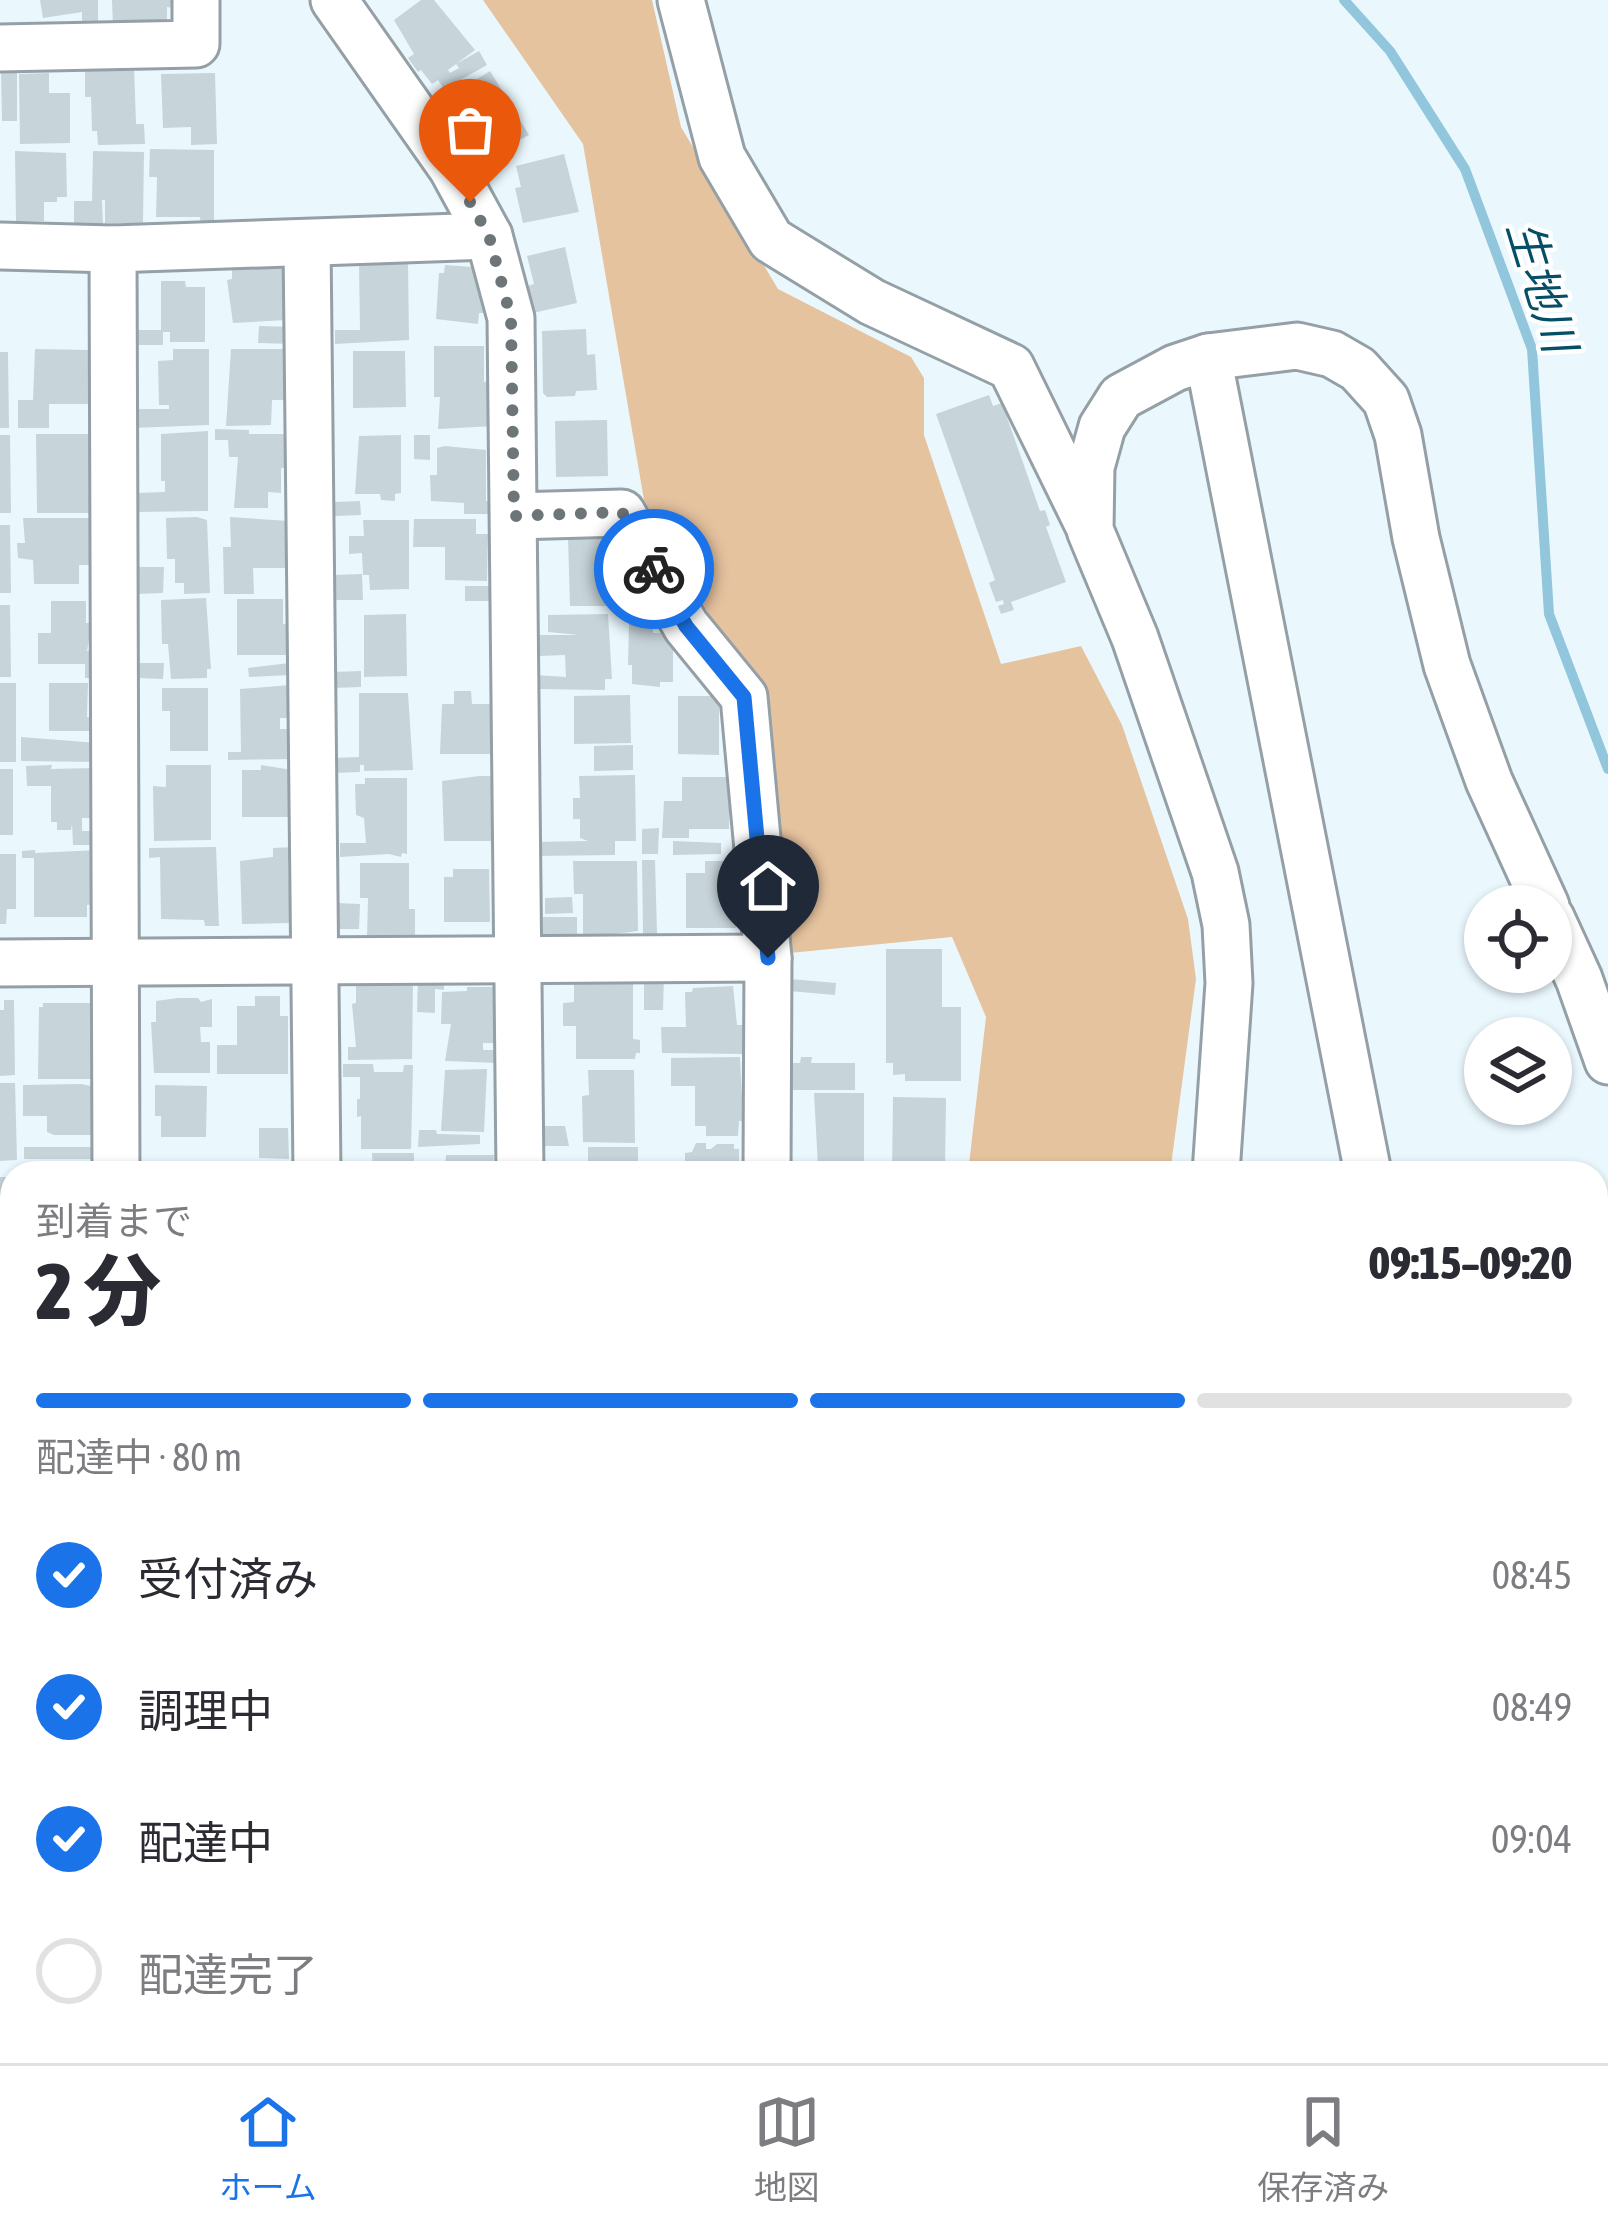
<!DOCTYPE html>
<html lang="ja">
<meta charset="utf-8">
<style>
body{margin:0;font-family:"Asap Condensed","Noto Sans JP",sans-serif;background:#f2f2f3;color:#2b2b33;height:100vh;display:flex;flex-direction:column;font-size:45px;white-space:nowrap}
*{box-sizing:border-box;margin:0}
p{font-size:39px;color:#7c7c81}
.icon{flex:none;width:66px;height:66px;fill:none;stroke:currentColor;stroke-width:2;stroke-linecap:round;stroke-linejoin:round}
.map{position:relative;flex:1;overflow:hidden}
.sheet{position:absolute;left:0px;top:1161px;width:1608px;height:903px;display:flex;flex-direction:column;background:#fff;border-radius:36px 36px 0 0;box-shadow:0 3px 9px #0004}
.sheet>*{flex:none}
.controls{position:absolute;left:1464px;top:885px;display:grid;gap:24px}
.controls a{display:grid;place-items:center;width:108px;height:108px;border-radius:50%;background:#fff;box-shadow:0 3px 9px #0004;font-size:60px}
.pin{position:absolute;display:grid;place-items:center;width:102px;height:102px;color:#fff;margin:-123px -51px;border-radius:50% 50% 50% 0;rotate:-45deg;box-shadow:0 0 12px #0007}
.pin .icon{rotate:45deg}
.courier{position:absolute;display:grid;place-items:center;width:120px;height:120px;margin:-60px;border:9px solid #1a73e8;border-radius:50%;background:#fff;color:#222;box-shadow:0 3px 15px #0007}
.head em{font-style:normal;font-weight:800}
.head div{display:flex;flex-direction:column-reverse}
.head{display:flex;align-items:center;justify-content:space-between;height:204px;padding:0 36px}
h1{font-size:78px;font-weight:800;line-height:90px}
.bar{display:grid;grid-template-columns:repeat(4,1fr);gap:18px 12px;align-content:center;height:144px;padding:0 36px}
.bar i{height:15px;border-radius:9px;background:#e1e1e2}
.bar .on{background:#1a73e8}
.bar p{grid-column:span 4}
ol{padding:0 36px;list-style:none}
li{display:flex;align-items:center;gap:36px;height:132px}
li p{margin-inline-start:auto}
li .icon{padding:12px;border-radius:50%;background:#1a73e8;color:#fff;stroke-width:4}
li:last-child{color:#7c7c81}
li i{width:66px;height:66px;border:6px solid #e1e1e2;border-radius:50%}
.tab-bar{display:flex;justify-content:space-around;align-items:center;height:168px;border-top:3px solid #e1e1e2;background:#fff;font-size:33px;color:#7c7c81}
.tab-bar a{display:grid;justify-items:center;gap:6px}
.tab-bar .on{color:#1a73e8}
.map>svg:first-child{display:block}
.green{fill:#e6c39f}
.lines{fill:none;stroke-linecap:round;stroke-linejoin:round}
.stream{stroke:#91c6dd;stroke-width:10}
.building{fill:#c7d4da}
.minor-casing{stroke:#94a0a6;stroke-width:51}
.minor{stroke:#fff;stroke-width:45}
.done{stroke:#6d7578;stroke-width:12;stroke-dasharray:0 21.6}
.route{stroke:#1a73e8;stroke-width:15}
.labels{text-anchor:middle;stroke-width:9;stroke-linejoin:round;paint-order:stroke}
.water-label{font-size:45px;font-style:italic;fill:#044f66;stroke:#fff}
</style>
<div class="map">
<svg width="1608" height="2063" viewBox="0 0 1608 2063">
<rect width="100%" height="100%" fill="#eaf8fe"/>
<g class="green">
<path d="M 483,0 L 652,0 L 681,127 L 778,289 L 911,357 L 924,378 L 924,435 L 1001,664 L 1081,646 L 1122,725 L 1188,919 L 1196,979 L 1170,1173 L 968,1173 L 986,1017 L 952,937 L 790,953 L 761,678 L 710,616 L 644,500 L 583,144 Z"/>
<path d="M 586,2052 L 835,2052 L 830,2063 L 591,2063 Z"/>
</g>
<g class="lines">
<path class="stream" d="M 1344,0 L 1390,51 L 1465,169 L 1532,349 L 1549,614 L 1608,769"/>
</g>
<g class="building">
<path d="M 40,0 L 98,0 L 98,30 L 82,30 L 82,12 L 43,18 Z"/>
<path d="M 112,0 L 173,0 L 173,8 L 167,7 L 167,26 L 113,26 Z"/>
<path d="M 421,0 L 434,0 L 475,50 L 448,70 L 450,73 L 459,68 L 456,64 L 479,51 L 487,65 L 444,89 L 438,80 L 432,84 L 421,70 L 418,72 L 408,58 L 414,54 L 394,20 Z"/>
<path d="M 134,66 L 136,124 L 144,124 L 145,144 L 98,145 L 97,131 L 92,131 L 91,97 L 85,97 L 85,67 Z"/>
<path d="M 1,69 L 17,69 L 17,121 L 2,121 Z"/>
<path d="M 490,71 L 529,135 L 510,145 L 511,148 L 502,153 L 504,158 L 478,170 L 471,156 L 497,145 L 496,142 L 478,153 L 446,98 Z"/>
<path d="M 49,73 L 49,93 L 70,93 L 70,143 L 20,144 L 19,74 Z"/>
<path d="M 215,73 L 217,144 L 191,145 L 191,127 L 163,128 L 161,74 Z"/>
<path d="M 150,149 L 214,150 L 214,227 L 201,227 L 200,217 L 156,217 L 157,177 L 149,177 Z"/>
<path d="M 15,151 L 66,153 L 67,197 L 57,197 L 57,202 L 44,202 L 44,221 L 16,221 Z"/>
<path d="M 93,151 L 144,152 L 143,223 L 105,223 L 105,200 L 102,200 L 103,225 L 74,225 L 74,201 L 92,201 Z"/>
<path d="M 564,154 L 579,212 L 523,223 L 515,188 L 521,187 L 516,166 Z"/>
<path d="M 565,247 L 577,303 L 533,313 L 528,286 L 534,284 L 527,256 Z"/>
<path d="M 408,263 L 409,340 L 335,344 L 335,330 L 360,330 L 359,264 Z"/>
<path d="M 232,264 L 284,264 L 287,320 L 233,323 L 227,280 L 232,279 Z"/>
<path d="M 445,265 L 472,267 L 472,272 L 481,272 L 485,289 L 484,313 L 479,313 L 478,324 L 436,319 L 439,273 L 444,273 Z"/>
<path d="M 161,281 L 185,281 L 186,287 L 205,287 L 205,342 L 170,342 L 170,332 L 163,332 L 163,345 L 134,345 L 134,330 L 161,330 Z"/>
<path d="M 259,326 L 293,327 L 292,344 L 258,343 Z"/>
<path d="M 586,329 L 587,355 L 595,354 L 597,390 L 576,391 L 575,396 L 547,397 L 543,393 L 542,331 Z"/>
<path d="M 434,346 L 484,346 L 484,382 L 491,381 L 489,414 L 494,414 L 494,426 L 438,429 L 440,397 L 434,397 Z"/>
<path d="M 35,349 L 91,350 L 91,404 L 49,404 L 49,428 L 18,428 L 18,400 L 33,400 Z"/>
<path d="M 173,349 L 209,349 L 209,425 L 132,428 L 131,409 L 169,409 L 169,405 L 159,405 L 158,361 L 173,360 Z"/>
<path d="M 231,349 L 290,349 L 287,400 L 272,400 L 271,425 L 226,426 Z"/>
<path d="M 353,351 L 405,351 L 406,407 L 353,408 Z"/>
<path d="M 0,352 L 8,352 L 9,428 L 0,428 Z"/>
<path d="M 989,395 L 993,406 L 1002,403 L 1040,511 L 1045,510 L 1050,525 L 1046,527 L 1066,582 L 1011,602 L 1014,610 L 1001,614 L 998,606 L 1004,604 L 1003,600 L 996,602 L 989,583 L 995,580 L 936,414 Z"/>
<path d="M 607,420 L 608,476 L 556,477 L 555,421 Z"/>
<path d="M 215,429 L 249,430 L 249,434 L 290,434 L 291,468 L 281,468 L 281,493 L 268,492 L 268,508 L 234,508 L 238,457 L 229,457 L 228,440 L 215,440 Z"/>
<path d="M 208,431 L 208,511 L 136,512 L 136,493 L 165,492 L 165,481 L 161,481 L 161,434 Z"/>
<path d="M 36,434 L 89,434 L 94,513 L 37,513 Z"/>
<path d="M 0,435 L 10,435 L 11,513 L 0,513 Z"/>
<path d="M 401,435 L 401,493 L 395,494 L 395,501 L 381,500 L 380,494 L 355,494 L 359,436 Z"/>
<path d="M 414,435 L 430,435 L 430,460 L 414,459 Z"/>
<path d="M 445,446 L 486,450 L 486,501 L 491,502 L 492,514 L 464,514 L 464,503 L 431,501 L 430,475 L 437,475 L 437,448 Z"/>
<path d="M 360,501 L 361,515 L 334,516 L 334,502 Z"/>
<path d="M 197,517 L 207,520 L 210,593 L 184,594 L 184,583 L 175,583 L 175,559 L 167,559 L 166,518 Z"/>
<path d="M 230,517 L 289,521 L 292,568 L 253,568 L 254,594 L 224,594 L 223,547 L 231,547 Z"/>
<path d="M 23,518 L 94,518 L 95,565 L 79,565 L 79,584 L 34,584 L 33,560 L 18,558 L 17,543 L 25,543 Z"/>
<path d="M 414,519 L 476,519 L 476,534 L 488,534 L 487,581 L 445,580 L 445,547 L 413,547 Z"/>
<path d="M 363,520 L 409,520 L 409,589 L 370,590 L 369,575 L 363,575 L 362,553 L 349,554 L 349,536 L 364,536 Z"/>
<path d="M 0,525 L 10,525 L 11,593 L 0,593 Z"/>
<path d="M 568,537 L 601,537 L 601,551 L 619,551 L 619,563 L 626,563 L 627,606 L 570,606 Z"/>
<path d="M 137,567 L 164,567 L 163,593 L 136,594 Z"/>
<path d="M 362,574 L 363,600 L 335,600 L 334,575 Z"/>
<rect x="465" y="586" width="28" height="15"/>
<path d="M 206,598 L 211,669 L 207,669 L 207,678 L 171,679 L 168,644 L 162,644 L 161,600 Z"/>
<path d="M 237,599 L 283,599 L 283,624 L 289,624 L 289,655 L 237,655 Z"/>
<path d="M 51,601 L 86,601 L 86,623 L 92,623 L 87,651 L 96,651 L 96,678 L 85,678 L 85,664 L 38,664 L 38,633 L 51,633 Z"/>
<path d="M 0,605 L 10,605 L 11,677 L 0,677 Z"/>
<path d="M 406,614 L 407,676 L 364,677 L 364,615 Z"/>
<path d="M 608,614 L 612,679 L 605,679 L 605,690 L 535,689 L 535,675 L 566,677 L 565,655 L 539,656 L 539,635 L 579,635 L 548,632 L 548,615 Z"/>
<path d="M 629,624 L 653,624 L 653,633 L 666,633 L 666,642 L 673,642 L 673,682 L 660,682 L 660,687 L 632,684 L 632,665 L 628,665 Z"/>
<path d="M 138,663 L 164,663 L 163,679 L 137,678 Z"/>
<path d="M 290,663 L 291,675 L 249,677 L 248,668 Z"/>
<path d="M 361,671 L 361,687 L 332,688 L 332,672 Z"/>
<rect x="0" y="683" width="16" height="79"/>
<path d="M 49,683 L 88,683 L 87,717 L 92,717 L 92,731 L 49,731 Z"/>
<path d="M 290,685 L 290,718 L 280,718 L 280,729 L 295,729 L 296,759 L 228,760 L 228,752 L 241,752 L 240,689 Z"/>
<path d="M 162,688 L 208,688 L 208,751 L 170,751 L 170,711 L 162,711 Z"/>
<path d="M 454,691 L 471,691 L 472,704 L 491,704 L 491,754 L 440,754 L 442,704 L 454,704 Z"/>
<path d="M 359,693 L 408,693 L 413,770 L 364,771 L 364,765 L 360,765 L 360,772 L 333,773 L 333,758 L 359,757 Z"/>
<path d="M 630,695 L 631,743 L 574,744 L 574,696 Z"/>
<path d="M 678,696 L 719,696 L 719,755 L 678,754 Z"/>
<path d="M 21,737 L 98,743 L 98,762 L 21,761 Z"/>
<path d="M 633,745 L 633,770 L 594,771 L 594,746 Z"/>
<path d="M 52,765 L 51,769 L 94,768 L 94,818 L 82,818 L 82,831 L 98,831 L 98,845 L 73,845 L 72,824 L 71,830 L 57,830 L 57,822 L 51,822 L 51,786 L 27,786 L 26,766 Z"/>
<path d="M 166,765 L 211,765 L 211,840 L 154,841 L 153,786 L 166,787 Z"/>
<path d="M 261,765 L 292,770 L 293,817 L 242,817 L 242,770 L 261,770 Z"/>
<rect x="0" y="769" width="13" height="66"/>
<path d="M 635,775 L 636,841 L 615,841 L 615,855 L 534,856 L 534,842 L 588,841 L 580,838 L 580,819 L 573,819 L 573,798 L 580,798 L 579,776 Z"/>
<path d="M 479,776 L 491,776 L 494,841 L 444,841 L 442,781 Z"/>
<path d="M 682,777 L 730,777 L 729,829 L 689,829 L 689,838 L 662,838 L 664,801 L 682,801 Z"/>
<path d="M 365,778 L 407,778 L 407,854 L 402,853 L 401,857 L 389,854 L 340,857 L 340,843 L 366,843 L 364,818 L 356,815 L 355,784 L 365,784 Z"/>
<path d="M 659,828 L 658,854 L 642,854 L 642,829 Z"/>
<path d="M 673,841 L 721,843 L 721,854 L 673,855 Z"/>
<path d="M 216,847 L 219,926 L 205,926 L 204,920 L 161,919 L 160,857 L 149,858 L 149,848 Z"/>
<path d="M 296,847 L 297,862 L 288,862 L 290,923 L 242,924 L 240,861 L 273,857 L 273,848 Z"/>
<path d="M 35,850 L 35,853 L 98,850 L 93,904 L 87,905 L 87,917 L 34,917 L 34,858 L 22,858 L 22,851 Z"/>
<path d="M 0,854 L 16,854 L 16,909 L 7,909 L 6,924 L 0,924 Z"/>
<path d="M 642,860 L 655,860 L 657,934 L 643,934 Z"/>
<path d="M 573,861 L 637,861 L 638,931 L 583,938 L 583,894 L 574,894 Z"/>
<path d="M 705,861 L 736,861 L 736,928 L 686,928 L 686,873 L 705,873 Z"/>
<path d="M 360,863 L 409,863 L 409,909 L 415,909 L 415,937 L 367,937 L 368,898 L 360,898 Z"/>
<path d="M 453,869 L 489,869 L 490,922 L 444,922 L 444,877 L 453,877 Z"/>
<path d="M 572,897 L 573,913 L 545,914 L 545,898 Z"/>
<path d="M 336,903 L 360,904 L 359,929 L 335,929 Z"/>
<rect x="543" y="917" width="34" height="20"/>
<path d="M 886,949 L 942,949 L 942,1007 L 961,1007 L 961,1081 L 905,1081 L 905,1074 L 893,1075 L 893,1063 L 886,1063 Z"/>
<path d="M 644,976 L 664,976 L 663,1010 L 644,1010 Z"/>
<path d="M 418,977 L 444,977 L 444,990 L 435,989 L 435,1013 L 417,1012 Z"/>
<path d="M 574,978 L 633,978 L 633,1039 L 640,1040 L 640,1053 L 636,1053 L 635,1059 L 576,1059 L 576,1026 L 563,1026 L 563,1003 L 574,1002 Z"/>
<path d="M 790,979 L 836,983 L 835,995 L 789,991 Z"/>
<path d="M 356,981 L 413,981 L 412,1059 L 348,1060 L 348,1047 L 356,1047 L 352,1004 L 356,1003 Z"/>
<path d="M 733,986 L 737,1025 L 744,1025 L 744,1054 L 662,1053 L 661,1027 L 686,1027 L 685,992 L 692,992 L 693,988 Z"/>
<path d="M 467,987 L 494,987 L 495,1043 L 483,1043 L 483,1050 L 499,1050 L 499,1063 L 445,1061 L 451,1024 L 441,1024 L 442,992 L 467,991 Z"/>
<path d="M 255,996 L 280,996 L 280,1016 L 288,1016 L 288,1074 L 217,1074 L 217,1045 L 237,1045 L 237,1006 L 255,1006 Z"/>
<path d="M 178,998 L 198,998 L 201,1002 L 212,999 L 212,1027 L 200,1027 L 201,1042 L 210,1042 L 210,1073 L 154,1073 L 151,1022 L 156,1022 L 156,1001 Z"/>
<path d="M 4,1000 L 14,1000 L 15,1075 L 0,1076 L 0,1010 L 4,1010 Z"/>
<path d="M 43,1003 L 96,1003 L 93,1079 L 38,1079 L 39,1007 L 43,1007 Z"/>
<path d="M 740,1057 L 743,1121 L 739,1121 L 738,1136 L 706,1136 L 706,1126 L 695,1126 L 695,1086 L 671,1086 L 671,1058 Z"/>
<path d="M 801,1057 L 812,1057 L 811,1063 L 855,1063 L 855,1090 L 786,1090 L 786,1063 L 800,1063 Z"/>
<path d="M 343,1064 L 373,1064 L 374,1072 L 403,1072 L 404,1065 L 413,1065 L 411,1149 L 361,1149 L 361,1116 L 357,1117 L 357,1099 L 360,1099 L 360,1077 L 343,1077 Z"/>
<path d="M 487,1069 L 484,1132 L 441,1131 L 445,1070 Z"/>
<path d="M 588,1070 L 634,1070 L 635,1143 L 583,1142 L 582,1096 L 589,1095 Z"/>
<path d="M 0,1083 L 15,1083 L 17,1160 L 0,1161 Z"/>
<path d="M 81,1084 L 96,1087 L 96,1135 L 54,1135 L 47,1132 L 47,1116 L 23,1116 L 23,1085 Z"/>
<path d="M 155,1085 L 207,1086 L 206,1137 L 161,1137 L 161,1116 L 155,1116 Z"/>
<path d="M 814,1093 L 864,1093 L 864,1167 L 818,1167 Z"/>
<path d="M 893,1097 L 946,1098 L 945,1173 L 892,1173 Z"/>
<path d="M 536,1126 L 565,1126 L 569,1146 L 537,1146 Z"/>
<path d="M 259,1128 L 288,1128 L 289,1159 L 259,1158 Z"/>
<path d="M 419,1130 L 436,1130 L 437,1134 L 480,1135 L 480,1144 L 418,1147 Z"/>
<path d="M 696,1143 L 706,1143 L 706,1149 L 711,1149 L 717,1144 L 734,1144 L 734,1149 L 739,1149 L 739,1173 L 685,1173 L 685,1153 L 692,1152 Z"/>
<rect x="24" y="1147" width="67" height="12"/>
<rect x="588" y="1147" width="50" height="26"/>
<path d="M 372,1153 L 414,1153 L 414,1173 L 373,1173 Z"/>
<path d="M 446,1155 L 494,1155 L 493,1173 L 445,1173 Z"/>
<path d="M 193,1161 L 193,1173 L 150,1173 L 150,1163 Z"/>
<rect x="235" y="1165" width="50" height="8"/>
<path d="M 0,1177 L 12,1177 L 12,1231 L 8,1231 L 8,1246 L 0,1246 Z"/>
<path d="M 0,1251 L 12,1251 L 12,1327 L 0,1328 Z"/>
<path d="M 0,1335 L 12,1335 L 12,1404 L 0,1405 Z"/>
<rect x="0" y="1422" width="12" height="49"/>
<path d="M 0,1527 L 12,1527 L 12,1575 L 0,1574 Z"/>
<rect x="0" y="1587" width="12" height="54"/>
<rect x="0" y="1707" width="12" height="72"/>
<rect x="0" y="1783" width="12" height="79"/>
<path d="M 178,2052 L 224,2052 L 224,2063 L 212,2060 L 213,2063 L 178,2063 Z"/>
<path d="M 481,2052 L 541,2052 L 545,2063 L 486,2063 Z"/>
</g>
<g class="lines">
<g class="minor-casing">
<g id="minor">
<path d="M 334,0 L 452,168 L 489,236 L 511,318 L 520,1173"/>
<path d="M 681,0 L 722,157 L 771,240 L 872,302 L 1011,367 L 1087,522"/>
<path d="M 0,48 L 196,44 L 196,0"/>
<path d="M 307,243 L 317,1173"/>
<path d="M 0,246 L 113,249 L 489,236"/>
<path d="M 113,249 L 116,1173"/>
<path d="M 1208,357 L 1368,1173"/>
<path d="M 514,516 L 622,513 L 686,626 L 744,697 L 768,958 L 767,1173"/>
<path d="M 1551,918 L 1579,979 L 1608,1061"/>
<path d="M 0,963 L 768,958"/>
<path d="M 1216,1173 L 1229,983 L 1226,925 L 1215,872 L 1135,638 L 1090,530 L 1091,467 L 1102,427 L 1121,397 L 1175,368 L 1208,357 L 1297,346 L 1332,354 L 1358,369 L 1386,400 L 1398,435 L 1416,538 L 1447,665 L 1489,781 L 1546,906"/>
<path d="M 1596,1444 L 1608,1442"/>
<path d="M 0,1683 L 12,1683"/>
<path d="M 1596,2010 L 1608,2007"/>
<path d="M 134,2052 L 134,2063"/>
<path d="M 558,2052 L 564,2063"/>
<path d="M 1146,2052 L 1149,2063"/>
<path d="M 1272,2052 L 1340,2055 L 1359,2052"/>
<path d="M 311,2063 L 338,2052"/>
<path d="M 1069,2063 L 1070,2052"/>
<path d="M 1509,2063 L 1516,2052"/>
</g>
</g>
<use href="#minor" class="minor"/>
</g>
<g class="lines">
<path class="done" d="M 470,202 L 489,236 L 511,318 L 514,516 L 622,512 L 654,569"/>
<path class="route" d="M 654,569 L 686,626 L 744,697 L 768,958"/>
</g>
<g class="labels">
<g class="water-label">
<text transform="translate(1542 286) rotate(73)" y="16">生地川</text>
</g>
</g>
</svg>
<div class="controls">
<a><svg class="icon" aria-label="locate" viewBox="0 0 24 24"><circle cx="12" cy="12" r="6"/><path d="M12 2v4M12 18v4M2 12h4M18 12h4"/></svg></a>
<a><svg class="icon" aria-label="layers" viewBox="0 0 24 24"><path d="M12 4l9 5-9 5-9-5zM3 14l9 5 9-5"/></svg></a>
</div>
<div class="pin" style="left:470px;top:202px;background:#ea580c"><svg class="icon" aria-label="bag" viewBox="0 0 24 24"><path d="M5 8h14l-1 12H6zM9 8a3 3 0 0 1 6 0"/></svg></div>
<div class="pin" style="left:768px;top:958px;background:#1f2937"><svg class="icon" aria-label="home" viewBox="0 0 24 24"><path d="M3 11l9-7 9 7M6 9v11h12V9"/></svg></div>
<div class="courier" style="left:654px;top:569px"><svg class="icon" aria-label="bike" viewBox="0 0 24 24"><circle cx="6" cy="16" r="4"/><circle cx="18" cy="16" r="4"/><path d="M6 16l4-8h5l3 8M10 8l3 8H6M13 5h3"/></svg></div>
<section class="sheet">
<div class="head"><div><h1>2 分</h1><p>到着まで</p></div><em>09:15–09:20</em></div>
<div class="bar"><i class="on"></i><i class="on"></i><i class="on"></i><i></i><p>配達中 · 80 m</p></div>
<ol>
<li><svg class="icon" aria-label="check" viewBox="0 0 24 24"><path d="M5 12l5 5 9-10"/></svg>受付済み<p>08:45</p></li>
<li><svg class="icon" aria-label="check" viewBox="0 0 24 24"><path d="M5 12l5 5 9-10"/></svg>調理中<p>08:49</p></li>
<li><svg class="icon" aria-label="check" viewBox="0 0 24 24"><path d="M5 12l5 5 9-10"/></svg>配達中<p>09:04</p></li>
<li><i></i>配達完了</li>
</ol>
</section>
</div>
<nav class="tab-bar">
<a class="on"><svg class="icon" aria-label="home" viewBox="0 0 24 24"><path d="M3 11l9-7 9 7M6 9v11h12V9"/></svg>ホーム</a>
<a><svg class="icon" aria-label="map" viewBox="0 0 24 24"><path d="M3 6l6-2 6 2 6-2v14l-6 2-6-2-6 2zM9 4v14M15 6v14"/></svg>地図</a>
<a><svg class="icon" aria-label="saved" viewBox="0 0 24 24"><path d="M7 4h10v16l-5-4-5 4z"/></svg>保存済み</a>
</nav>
